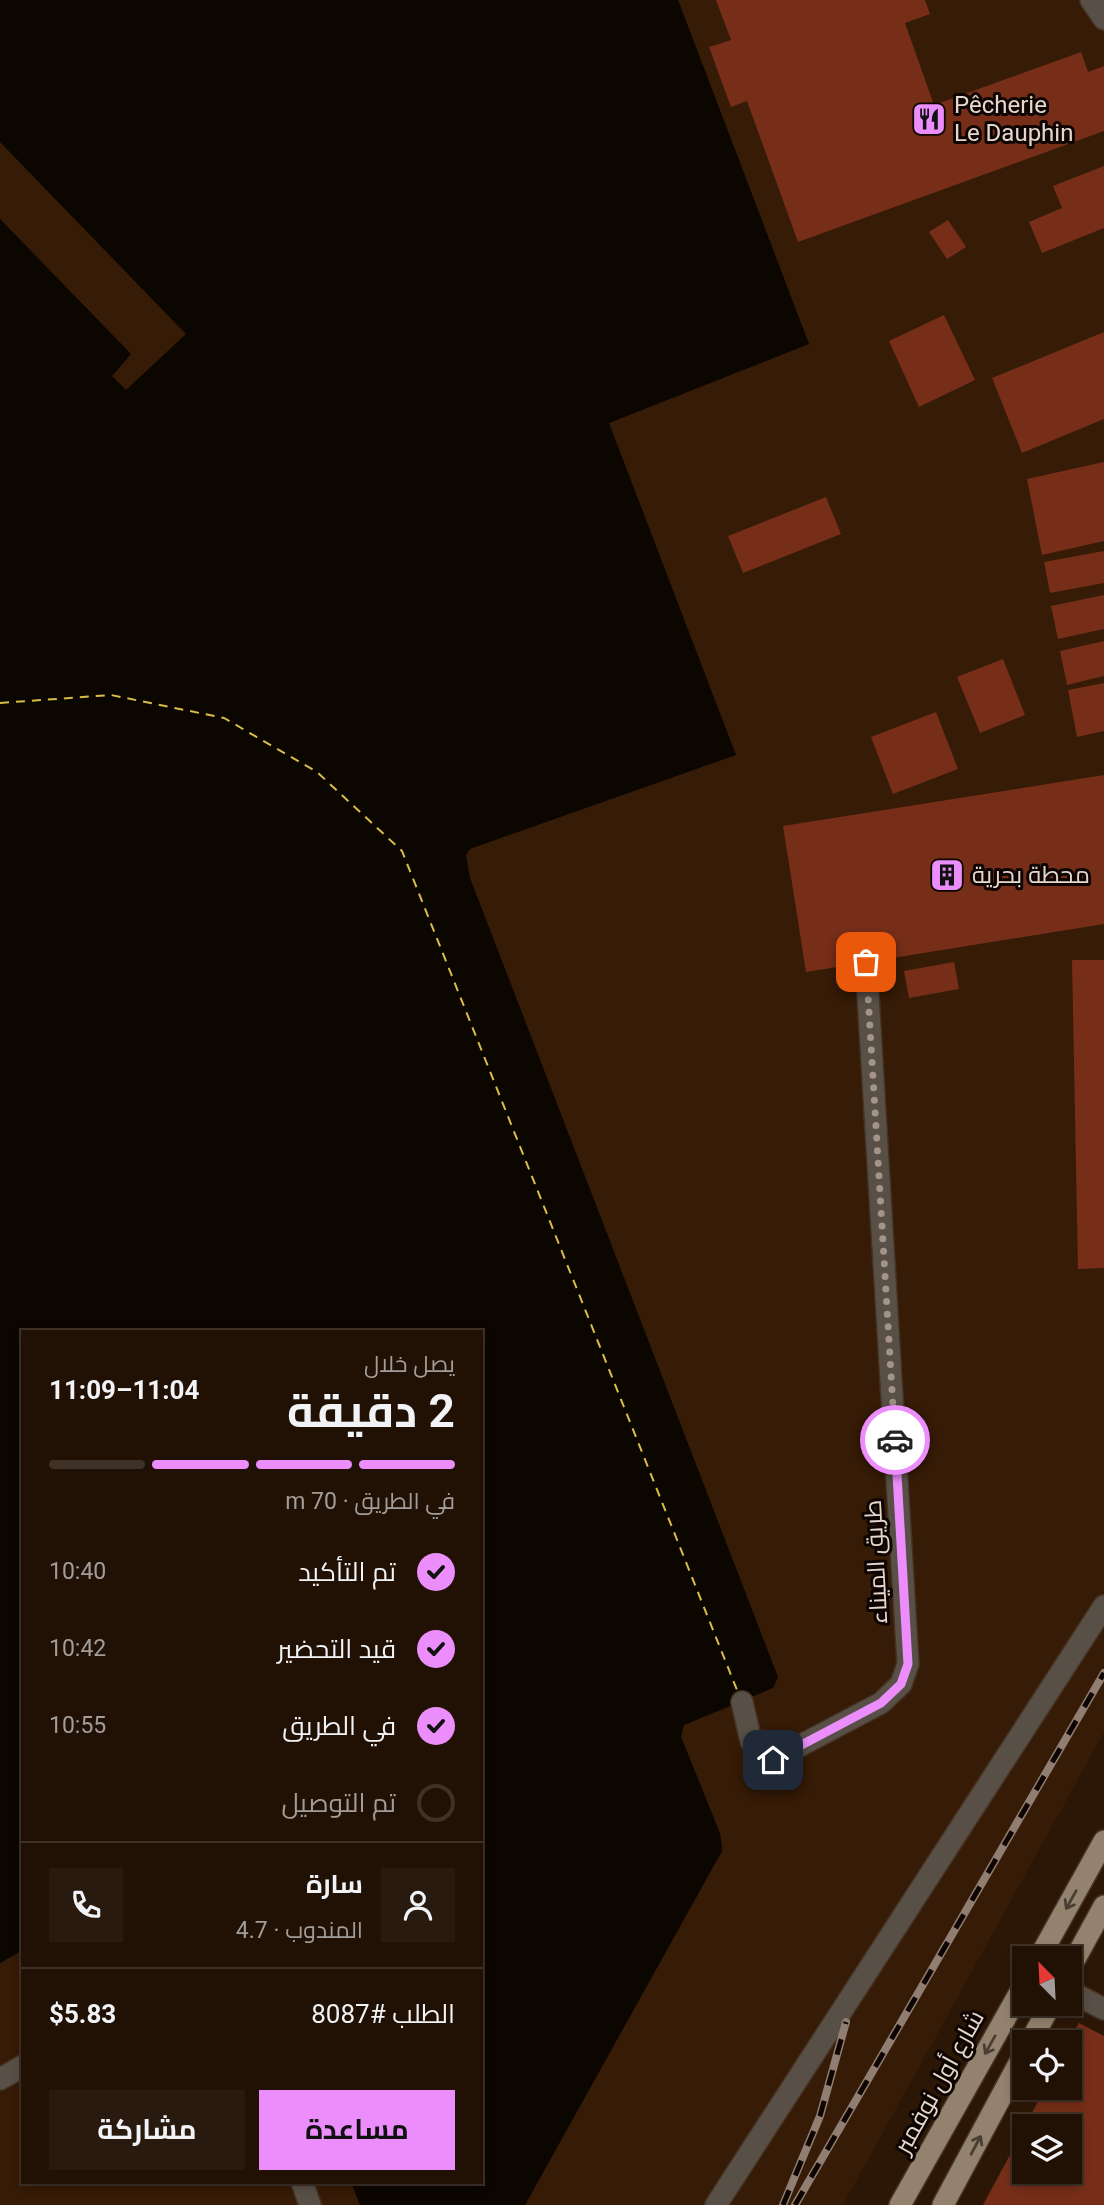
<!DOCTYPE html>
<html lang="ar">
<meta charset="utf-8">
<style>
body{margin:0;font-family:Roboto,Cairo,sans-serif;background:#291a0f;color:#f1f3f6;direction:rtl;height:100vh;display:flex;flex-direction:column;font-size:26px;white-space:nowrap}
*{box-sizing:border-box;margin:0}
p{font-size:23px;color:#a29d9a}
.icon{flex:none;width:38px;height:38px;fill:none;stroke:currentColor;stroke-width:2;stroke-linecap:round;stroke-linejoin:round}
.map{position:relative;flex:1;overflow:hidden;direction:ltr}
.side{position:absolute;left:21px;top:1330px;width:462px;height:854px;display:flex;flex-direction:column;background:#211105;border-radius:0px;box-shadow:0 4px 10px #0003,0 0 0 2px #3e3127;direction:rtl}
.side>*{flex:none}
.needle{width:46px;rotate:336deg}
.buttons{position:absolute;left:1012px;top:1946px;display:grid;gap:14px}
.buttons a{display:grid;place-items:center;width:70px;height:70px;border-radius:0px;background:#211105;box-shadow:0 4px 10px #0003,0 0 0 2px #3e3127;font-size:35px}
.pin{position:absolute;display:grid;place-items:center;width:60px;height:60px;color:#fff;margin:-30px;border-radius:14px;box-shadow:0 4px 10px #0006}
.courier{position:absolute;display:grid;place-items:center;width:70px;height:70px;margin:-35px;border:5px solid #eb8dfb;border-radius:50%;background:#fff;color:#222;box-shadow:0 2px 9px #0007}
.overview em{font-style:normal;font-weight:700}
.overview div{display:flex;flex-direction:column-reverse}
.overview{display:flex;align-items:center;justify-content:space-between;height:119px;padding:0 28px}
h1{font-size:46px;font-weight:700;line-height:52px}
.bar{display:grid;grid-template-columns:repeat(4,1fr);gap:10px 7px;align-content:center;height:84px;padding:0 28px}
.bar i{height:9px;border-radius:5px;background:#3e3127}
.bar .current{background:#eb8dfb}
.bar p{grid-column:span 4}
.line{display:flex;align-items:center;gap:18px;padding:0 28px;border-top:2px solid #3e3127}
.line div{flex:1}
.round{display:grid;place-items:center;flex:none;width:74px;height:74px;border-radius:0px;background:#291a0f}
ol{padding:0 28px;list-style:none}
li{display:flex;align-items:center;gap:21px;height:77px}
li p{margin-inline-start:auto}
li .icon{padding:7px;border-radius:50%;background:#eb8dfb;color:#111;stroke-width:4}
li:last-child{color:#a29d9a}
li i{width:38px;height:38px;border:4px solid #3e3127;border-radius:50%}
.cta{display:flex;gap:14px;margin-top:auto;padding:14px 28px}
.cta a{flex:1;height:80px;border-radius:0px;background:#eb8dfb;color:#111;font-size:28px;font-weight:700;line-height:80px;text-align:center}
.cta a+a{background:#291a0f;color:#f1f3f6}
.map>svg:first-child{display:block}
.built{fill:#361b06}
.water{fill:#0c0600}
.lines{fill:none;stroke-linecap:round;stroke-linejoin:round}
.ferry{stroke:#dabc49;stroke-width:2;stroke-dasharray:9 7;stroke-linecap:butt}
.building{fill:#762e18}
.lane-casing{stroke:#463223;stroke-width:24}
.street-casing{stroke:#463223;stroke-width:24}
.primary-casing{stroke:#463223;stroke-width:24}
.lane{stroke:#585046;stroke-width:21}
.street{stroke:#585046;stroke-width:21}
.primary{stroke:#93836e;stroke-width:21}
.rail-casing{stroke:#8f7e71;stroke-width:8}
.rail{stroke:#0e0502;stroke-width:5;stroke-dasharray:16;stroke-linecap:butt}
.oneway{stroke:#4a3e33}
.done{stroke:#a49488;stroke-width:7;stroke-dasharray:0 12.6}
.route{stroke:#eb8dfb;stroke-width:9}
.labels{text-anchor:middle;stroke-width:6;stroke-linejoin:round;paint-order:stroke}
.poi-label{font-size:24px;fill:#e5d7cd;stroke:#0e0502;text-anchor:start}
.street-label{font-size:24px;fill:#e5d7cd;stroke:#0e0502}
</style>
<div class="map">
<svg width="1104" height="2205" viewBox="0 0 1104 2205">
<rect width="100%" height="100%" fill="#2c1707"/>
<g class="built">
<path d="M 678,0 L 1104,0 L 1104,1732 L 843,2205 L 525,2205 L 722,1851 L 723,1844 L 681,1736 L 681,1729 L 684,1725 L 742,1702 L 466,865 L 466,855 L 609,423 L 809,344 Z"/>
<path d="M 0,142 L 186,334 L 127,390 L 112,376 L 131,354 L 0,219 Z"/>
<path d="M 23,1950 L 23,2182 L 351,2182 L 360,2205 L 0,2205 L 0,1963 Z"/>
</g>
<path class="water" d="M 0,0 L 678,0 L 809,344 L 609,423 L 736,755 L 470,849 L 466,855 L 470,878 L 778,1677 L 773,1688 L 684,1725 L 681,1737 L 720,1833 L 722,1851 L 525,2205 L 360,2205 L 351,2182 L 481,2182 L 481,1332 L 23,1332 L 23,1950 L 0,1963 L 0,219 L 131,354 L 112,376 L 126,390 L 186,334 L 0,142 Z"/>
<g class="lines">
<path class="ferry" d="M 0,703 L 111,695 L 224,718 L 317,772 L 402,851 L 739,1695"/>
</g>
<g class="building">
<path d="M 716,0 L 925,0 L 930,14 L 905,23 L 934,105 L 1081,52 L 1088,72 L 1104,66 L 1104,131 L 798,242 L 747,101 L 731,107 L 709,47 L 731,40 Z"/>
<path d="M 1104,166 L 1104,228 L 1042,253 L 1029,222 L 1062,208 L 1053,186 Z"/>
<path d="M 948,220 L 966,247 L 947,259 L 929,232 Z"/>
<path d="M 944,315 L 975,380 L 919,407 L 889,341 Z"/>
<path d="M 1104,332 L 1104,419 L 1022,453 L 992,378 Z"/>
<path d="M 1104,462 L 1104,541 L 1042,555 L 1027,479 Z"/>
<path d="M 826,497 L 841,534 L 743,573 L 728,536 Z"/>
<path d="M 1104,551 L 1104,583 L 1050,593 L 1044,562 Z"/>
<path d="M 1104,595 L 1104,629 L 1058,639 L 1051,606 Z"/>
<path d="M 1104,641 L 1104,676 L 1067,685 L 1060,651 Z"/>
<path d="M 1003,659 L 1025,715 L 980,733 L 957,677 Z"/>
<path d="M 1104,683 L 1104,731 L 1077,737 L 1068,690 Z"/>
<path d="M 936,712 L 958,769 L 893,794 L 871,737 Z"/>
<path d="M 1104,775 L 1104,924 L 806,972 L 783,826 Z"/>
<path d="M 1072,960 L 1104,960 L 1104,1268 L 1078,1269 Z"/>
<path d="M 954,962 L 959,989 L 909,998 L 904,971 Z"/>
<path d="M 1079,2023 L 1104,2036 L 1104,2205 L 983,2205 L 1024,2129 L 1024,2172 L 1069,2172 L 1069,2126 L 1025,2126 L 1045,2088 L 1069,2088 L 1069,2041 Z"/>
</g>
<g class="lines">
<g class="lane-casing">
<g id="lane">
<path d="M 742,1702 L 751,1741 L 759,1756 L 773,1760 L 881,1703 L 901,1684 L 908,1664 L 866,962"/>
<path d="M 0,2079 L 23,2066"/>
<path d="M 302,2182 L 310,2205"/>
<path d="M 716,2205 L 1104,1606"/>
</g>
</g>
<g class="street-casing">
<g id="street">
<path d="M 1091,0 L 1104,19"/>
<path d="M 1069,1991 L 1104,2009"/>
</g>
</g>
<g class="primary-casing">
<g id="primary">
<path d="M 1039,1958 L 1104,1841"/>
<path d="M 1069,1970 L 1104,1906"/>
<path d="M 1030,2042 L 1051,2004"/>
<path d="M 900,2205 L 1024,1985"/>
<path d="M 943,2205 L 1024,2054"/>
</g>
</g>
<use href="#lane" class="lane"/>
<use href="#street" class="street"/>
<use href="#primary" class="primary"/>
<g class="rail-casing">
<g id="rail">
<path d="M 783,2205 L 820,2116 L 846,2022"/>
<path d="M 795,2205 L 1104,1673"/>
</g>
</g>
<use href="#rail" class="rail"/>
</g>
<defs><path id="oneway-shaft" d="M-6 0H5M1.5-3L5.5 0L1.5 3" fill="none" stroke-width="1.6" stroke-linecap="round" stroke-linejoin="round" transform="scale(1.75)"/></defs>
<g class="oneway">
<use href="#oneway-shaft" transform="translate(1071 1900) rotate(119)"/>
<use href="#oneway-shaft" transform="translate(990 2045) rotate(119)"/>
<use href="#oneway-shaft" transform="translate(976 2145) rotate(-62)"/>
</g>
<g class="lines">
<path class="done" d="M 866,962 L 895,1440"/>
<path class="route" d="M 773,1760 L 881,1703 L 901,1684 L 908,1664 L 895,1440"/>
</g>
<defs>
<g id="restaurant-square" transform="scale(1.75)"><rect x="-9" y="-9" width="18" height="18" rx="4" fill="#eb8dfb" stroke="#0e0502"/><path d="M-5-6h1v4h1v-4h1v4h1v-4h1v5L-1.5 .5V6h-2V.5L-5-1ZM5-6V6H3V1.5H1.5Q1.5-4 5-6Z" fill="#111"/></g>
<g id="building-square" transform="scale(1.75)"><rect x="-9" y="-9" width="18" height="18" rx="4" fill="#eb8dfb" stroke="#0e0502"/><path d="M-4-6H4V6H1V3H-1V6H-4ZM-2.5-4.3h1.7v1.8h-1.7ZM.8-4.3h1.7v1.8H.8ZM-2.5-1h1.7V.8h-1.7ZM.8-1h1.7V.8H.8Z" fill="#111"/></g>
</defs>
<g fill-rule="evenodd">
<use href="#restaurant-square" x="929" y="119"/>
<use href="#building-square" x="947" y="875"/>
</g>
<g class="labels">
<g class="poi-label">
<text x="954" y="113">Pêcherie<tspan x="954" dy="28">Le Dauphin</tspan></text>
<text x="972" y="883">محطة بحرية</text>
</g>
<g class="street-label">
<text transform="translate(876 1562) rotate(-93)" y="8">طريق الميناء</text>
<text transform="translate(939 2082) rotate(-61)" y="8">شارع أول نوفمبر</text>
</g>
</g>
</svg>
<div class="buttons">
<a><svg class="needle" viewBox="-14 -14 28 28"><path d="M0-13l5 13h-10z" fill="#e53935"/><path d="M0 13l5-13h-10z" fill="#a29d9a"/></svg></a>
<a><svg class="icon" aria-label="locate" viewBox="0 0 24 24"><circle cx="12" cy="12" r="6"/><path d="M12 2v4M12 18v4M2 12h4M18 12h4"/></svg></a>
<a><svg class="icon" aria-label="layers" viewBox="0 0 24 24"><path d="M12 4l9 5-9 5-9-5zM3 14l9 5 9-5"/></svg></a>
</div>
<div class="pin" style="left:866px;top:962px;background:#ea580c"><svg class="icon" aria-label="bag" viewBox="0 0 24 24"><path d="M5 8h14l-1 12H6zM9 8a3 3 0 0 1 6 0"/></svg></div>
<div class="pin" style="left:773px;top:1760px;background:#1f2937"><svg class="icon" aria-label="home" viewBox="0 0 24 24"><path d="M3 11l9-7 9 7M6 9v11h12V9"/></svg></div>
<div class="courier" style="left:895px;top:1440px"><svg class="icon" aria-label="car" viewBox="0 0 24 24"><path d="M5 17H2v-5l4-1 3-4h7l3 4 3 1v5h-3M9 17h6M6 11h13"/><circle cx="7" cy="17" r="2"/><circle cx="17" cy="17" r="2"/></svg></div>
<section class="side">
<div class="overview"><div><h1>2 دقيقة</h1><p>يصل خلال</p></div><em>11:04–11:09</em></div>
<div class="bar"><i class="current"></i><i class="current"></i><i class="current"></i><i></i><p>في الطريق · 70 m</p></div>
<ol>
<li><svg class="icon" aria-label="check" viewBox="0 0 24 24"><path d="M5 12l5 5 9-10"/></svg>تم التأكيد<p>10:40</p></li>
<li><svg class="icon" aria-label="check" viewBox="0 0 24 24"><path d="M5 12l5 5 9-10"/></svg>قيد التحضير<p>10:42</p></li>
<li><svg class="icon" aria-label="check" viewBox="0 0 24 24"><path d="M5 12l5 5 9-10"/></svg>في الطريق<p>10:55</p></li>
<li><i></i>تم التوصيل</li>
</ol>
<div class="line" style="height:126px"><a class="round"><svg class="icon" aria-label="person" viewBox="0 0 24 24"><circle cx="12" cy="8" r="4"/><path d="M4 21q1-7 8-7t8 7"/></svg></a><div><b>سارة</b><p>المندوب · 4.7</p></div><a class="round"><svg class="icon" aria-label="phone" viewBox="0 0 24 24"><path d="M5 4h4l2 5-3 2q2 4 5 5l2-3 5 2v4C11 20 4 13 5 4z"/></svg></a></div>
<div class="line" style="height:91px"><div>الطلب #8087</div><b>$5.83</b></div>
<div class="cta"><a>مساعدة</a><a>مشاركة</a></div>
</section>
</div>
